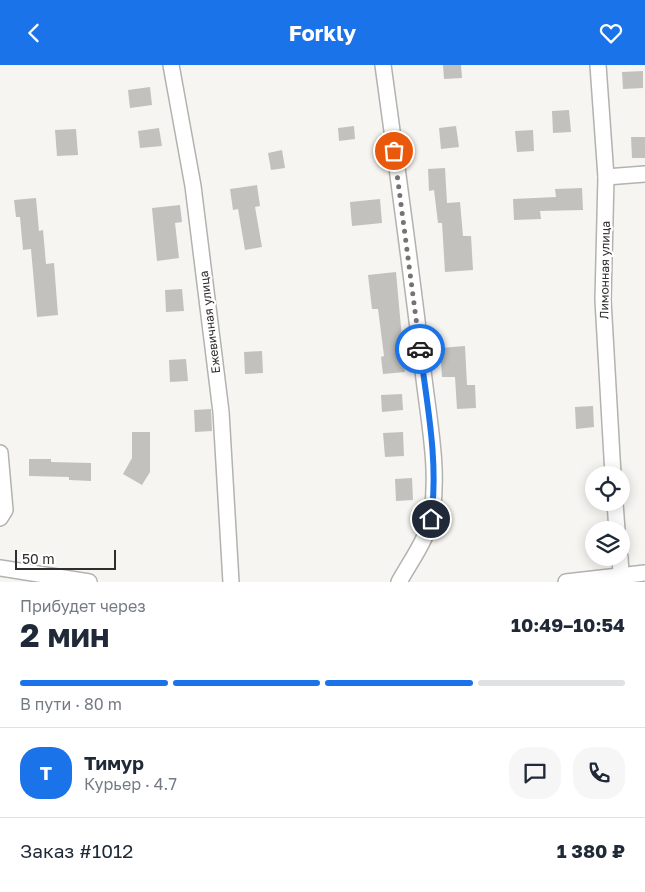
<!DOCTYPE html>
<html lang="ru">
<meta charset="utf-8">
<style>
body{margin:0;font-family:"Golos Text",sans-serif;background:#f6f6f7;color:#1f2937;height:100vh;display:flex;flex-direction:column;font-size:19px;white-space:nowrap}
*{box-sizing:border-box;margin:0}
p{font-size:16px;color:#747a83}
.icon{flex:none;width:28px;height:28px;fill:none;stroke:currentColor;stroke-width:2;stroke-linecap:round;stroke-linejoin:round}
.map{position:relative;height:517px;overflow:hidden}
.sheet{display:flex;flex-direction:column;background:#fff;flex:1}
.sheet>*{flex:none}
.tools{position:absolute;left:585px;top:401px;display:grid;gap:10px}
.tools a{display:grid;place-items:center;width:45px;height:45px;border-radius:50%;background:#fff;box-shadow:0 2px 12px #0003;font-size:25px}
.scale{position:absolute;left:15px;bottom:12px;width:101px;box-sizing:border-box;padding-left:5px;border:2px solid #2e2e2c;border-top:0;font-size:14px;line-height:18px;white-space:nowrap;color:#2e2e2c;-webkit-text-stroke:4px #fff;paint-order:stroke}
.pin{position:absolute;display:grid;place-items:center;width:42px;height:42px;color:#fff;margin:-21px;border:2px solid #fff;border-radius:50%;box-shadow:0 1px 5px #0007}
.courier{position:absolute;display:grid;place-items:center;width:50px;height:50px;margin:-25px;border:4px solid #1a73e8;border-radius:50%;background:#fff;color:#222;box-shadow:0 1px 6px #0007}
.overview em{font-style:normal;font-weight:700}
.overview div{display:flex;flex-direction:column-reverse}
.overview{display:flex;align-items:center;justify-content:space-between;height:85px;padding:0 20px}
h1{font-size:32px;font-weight:700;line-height:38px}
.bar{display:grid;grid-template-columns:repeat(4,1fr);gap:8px 5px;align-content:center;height:60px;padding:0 20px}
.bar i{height:6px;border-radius:4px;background:#e0e1e3}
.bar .selected{background:#1a73e8}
.bar p{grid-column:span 4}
.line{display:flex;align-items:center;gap:12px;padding:0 20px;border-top:1px solid #e0e1e3}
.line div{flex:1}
.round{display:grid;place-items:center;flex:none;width:52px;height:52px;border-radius:20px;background:#f6f6f7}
header{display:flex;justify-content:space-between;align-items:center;height:65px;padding:0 20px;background:#1a73e8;color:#fff;font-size:22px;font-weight:700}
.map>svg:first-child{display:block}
.building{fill:#c2c1be}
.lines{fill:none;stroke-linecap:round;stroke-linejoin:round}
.minor-casing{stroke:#b4b2af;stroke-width:18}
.minor{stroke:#fff;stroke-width:15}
.done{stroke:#747471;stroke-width:5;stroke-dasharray:0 9}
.route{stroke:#1a73e8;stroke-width:6}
.labels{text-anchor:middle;stroke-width:4.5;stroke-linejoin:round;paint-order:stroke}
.street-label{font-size:12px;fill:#2e2e2c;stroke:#fff}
</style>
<header><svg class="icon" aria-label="back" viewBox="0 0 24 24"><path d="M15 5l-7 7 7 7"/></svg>Forkly<svg class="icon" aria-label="heart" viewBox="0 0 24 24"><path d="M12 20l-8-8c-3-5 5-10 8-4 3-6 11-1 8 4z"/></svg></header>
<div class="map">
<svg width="645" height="517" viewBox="0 0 645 517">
<rect width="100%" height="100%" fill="#f6f5f1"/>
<g class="building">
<path d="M 443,0 L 461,0 L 462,13 L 444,14 Z"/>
<path d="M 643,6 L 643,23 L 623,24 L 622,7 Z"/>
<path d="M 150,22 L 152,40 L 130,43 L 128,25 Z"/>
<path d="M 569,45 L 571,67 L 553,68 L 552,46 Z"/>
<path d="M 354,61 L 355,74 L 339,76 L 338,63 Z"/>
<path d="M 456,61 L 459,82 L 441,84 L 439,63 Z"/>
<path d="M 159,63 L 162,81 L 140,83 L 138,66 Z"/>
<path d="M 76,64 L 78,90 L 57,91 L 55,65 Z"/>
<path d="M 533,65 L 534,86 L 517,87 L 515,66 Z"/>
<path d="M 631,72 L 645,72 L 645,93 L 632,93 Z"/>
<path d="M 282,85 L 285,103 L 271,105 L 268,88 Z"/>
<path d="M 445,103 L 447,138 L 460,137 L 463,171 L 471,171 L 473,205 L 445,207 L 442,158 L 438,158 L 434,125 L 429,126 L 428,104 Z"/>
<path d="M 257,120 L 260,141 L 255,142 L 262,182 L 245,185 L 238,144 L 233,145 L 230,124 Z"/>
<path d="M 582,123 L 583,145 L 540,146 L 541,154 L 514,155 L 513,134 L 556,132 L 555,124 Z"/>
<path d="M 36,133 L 39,166 L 43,165 L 46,199 L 54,198 L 58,250 L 37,252 L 31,184 L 23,185 L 20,152 L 16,152 L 14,135 Z"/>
<path d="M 380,134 L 382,158 L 352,161 L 350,137 Z"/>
<path d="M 180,140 L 182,157 L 175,158 L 179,193 L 157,196 L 152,143 Z"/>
<path d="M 396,207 L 405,307 L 383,309 L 381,292 L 384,291 L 378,244 L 372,244 L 368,210 Z"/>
<path d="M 182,224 L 184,246 L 166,247 L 165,225 Z"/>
<path d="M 465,281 L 467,320 L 475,320 L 476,343 L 457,344 L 455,312 L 442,312 L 440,283 Z"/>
<path d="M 262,286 L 263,308 L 245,309 L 244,287 Z"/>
<path d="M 186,294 L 188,316 L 170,317 L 169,295 Z"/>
<path d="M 402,329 L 403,345 L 382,347 L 381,330 Z"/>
<path d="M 593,341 L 594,362 L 576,364 L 575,342 Z"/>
<path d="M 211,344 L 212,366 L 195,367 L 194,345 Z"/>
<path d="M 132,367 L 150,367 L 150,407 L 142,420 L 123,409 L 132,393 Z"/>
<path d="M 403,367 L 404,391 L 385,392 L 383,368 Z"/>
<path d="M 29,394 L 51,394 L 51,397 L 91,398 L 91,416 L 69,415 L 69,412 L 29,411 Z"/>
<path d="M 412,413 L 413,435 L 396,436 L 395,414 Z"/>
</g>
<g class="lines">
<g class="minor-casing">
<g id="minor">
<path d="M 171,0 L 193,121 L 221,347 L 231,517"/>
<path d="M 383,0 C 397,102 411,203 423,305 C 428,352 440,406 431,453 C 426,476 410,497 399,517"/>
<path d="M 598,0 L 606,112 L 603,235 L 613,410"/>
<path d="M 606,112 L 645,109"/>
<path d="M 0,388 L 5,445 L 0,453"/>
<path d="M 615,438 L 617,465"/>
<path d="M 620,492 L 621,510"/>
<path d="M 0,503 L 89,517"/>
<path d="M 566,517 L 645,508"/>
</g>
</g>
<use href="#minor" class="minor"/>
</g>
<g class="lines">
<path class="done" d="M 394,86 L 420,284"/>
<path class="route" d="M 420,284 C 427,340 439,398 431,454"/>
</g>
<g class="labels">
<g class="street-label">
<text transform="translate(605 205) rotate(-89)" y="4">Лимонная улица</text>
<text transform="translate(210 257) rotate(-97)" y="4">Ежевичная улица</text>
</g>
</g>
</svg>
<div class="tools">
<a><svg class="icon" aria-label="locate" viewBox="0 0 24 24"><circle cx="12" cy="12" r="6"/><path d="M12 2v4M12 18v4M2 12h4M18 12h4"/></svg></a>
<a><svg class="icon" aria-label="layers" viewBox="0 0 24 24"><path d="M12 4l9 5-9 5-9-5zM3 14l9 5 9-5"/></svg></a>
</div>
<div class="scale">50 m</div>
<div class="pin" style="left:394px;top:86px;background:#ea580c"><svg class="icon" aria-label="bag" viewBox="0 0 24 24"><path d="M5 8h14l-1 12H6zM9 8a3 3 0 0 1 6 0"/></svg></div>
<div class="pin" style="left:431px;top:454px;background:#1f2937"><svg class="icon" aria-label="home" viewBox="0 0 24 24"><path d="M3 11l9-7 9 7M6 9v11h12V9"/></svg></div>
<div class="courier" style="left:420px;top:284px"><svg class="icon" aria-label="car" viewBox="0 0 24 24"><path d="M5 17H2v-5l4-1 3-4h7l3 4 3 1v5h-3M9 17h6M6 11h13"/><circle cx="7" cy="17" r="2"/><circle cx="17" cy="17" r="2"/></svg></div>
</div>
<section class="sheet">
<div class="overview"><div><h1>2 мин</h1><p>Прибудет через</p></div><em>10:49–10:54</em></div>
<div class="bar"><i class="selected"></i><i class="selected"></i><i class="selected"></i><i></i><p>В пути · 80 m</p></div>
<div class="line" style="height:90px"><b class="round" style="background:#1a73e8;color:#fff">Т</b><div><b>Тимур</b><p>Курьер · 4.7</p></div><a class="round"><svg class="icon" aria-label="chat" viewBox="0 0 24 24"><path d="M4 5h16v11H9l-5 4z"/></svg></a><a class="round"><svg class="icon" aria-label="phone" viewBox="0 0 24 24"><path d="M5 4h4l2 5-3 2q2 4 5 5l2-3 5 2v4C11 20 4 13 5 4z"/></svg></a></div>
<div class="line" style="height:65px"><div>Заказ #1012</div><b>1 380 ₽</b></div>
</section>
